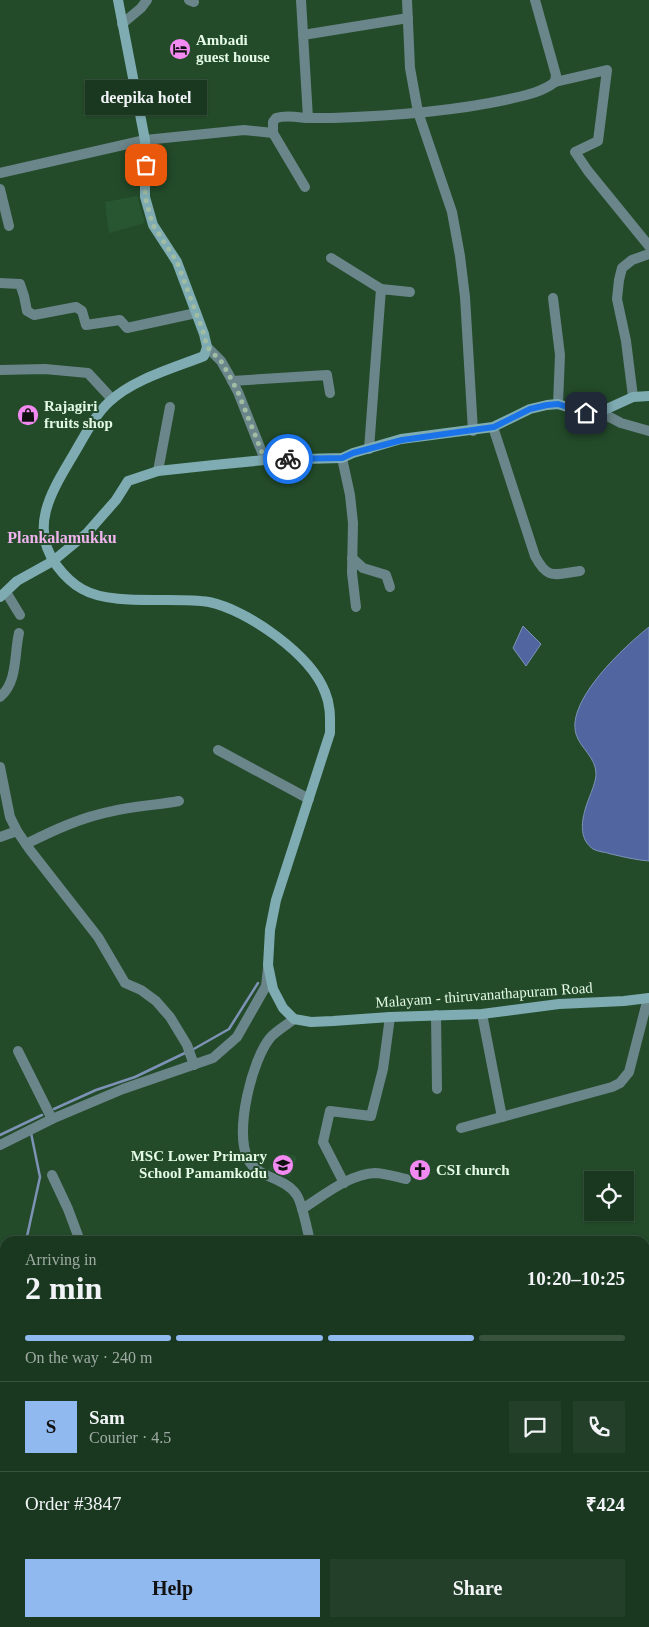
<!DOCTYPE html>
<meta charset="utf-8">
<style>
body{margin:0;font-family:Georgia,serif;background:#233f29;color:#f1f3f6;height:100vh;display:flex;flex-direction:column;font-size:19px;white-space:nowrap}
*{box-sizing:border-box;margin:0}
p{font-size:16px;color:#9faca5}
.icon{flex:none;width:28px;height:28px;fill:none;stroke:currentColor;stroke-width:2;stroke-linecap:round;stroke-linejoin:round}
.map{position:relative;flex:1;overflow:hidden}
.sheet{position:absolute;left:0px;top:1236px;width:650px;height:391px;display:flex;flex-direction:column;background:#1a3820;border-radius:15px 15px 0 0;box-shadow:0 1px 4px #0004,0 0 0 1px #38523e}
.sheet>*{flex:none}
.tools{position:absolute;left:584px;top:1171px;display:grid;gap:10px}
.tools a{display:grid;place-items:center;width:50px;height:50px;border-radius:0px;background:#1a3820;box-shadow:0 1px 4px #0004,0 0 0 1px #38523e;font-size:25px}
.pin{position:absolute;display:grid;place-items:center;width:42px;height:42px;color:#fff;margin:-21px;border-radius:10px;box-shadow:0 2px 8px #0006}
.courier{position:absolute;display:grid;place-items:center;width:50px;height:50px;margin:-25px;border:4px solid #1a73e8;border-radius:50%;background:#fff;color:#222;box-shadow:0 1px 6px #0007}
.bubble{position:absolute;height:35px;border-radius:0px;background:#1a3820;box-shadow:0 1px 4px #0004,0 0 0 1px #38523e;font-size:16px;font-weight:700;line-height:35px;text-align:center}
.summary em{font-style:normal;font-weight:700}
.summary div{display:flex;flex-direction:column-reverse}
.summary{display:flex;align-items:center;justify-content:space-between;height:85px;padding:0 25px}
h1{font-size:32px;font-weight:700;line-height:38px}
.bar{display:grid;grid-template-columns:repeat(4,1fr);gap:8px 5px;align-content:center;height:60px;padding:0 25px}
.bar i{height:6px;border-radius:4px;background:#38523e}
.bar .selected{background:#90b9f0}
.bar p{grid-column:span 4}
.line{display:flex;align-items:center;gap:12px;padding:0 25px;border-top:1px solid #38523e}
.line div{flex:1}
.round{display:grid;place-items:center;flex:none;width:52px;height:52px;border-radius:0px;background:#233f29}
.cta{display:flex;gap:10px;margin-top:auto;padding:10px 25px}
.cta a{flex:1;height:58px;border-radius:0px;background:#90b9f0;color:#111;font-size:20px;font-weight:700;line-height:58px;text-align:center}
.cta a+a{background:#233f29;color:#f1f3f6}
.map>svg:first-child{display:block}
.built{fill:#285631}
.green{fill:#93544c}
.water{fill:#5166a0;stroke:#7d92b5}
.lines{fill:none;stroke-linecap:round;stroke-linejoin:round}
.stream{stroke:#7d92b5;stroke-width:2.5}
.street{stroke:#6a868a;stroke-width:10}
.secondary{stroke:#7facb3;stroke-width:10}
.done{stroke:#a0bda4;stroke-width:5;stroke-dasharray:0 9}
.route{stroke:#1a73e8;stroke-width:6}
.labels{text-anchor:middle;stroke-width:4;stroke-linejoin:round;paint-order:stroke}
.poi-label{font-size:15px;font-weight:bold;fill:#e4fae6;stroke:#234b2a;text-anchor:start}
.street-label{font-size:15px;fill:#e4fae6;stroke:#234b2a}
.neighbourhood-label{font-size:16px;font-weight:bold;fill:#efb4ed;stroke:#234b2a}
</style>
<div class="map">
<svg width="649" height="1627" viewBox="0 0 649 1627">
<rect width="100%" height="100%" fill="#234b2a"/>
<g class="built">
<path d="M 137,196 L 145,223 L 109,233 L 105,202 Z"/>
<path d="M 283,1152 L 297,1157 L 290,1177 L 269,1170 L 274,1157 L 280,1160 Z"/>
</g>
<path class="green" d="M 513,1622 L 569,1623 L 573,1627 L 511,1627 Z"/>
<g class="water">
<path d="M 523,626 L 541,644 L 526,666 L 513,648 Z"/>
<path d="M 649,627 L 649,861 C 636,860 624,857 611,854 C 606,852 598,852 593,849 C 580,840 581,824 585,810 C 587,801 596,784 596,774 C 596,757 580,748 576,734 C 566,700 625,646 649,627 Z"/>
</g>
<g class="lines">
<g class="stream">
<path d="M 192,1050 L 229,1029 L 258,983"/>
<path d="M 54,1109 L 96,1090 L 135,1077 L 187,1052"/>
<path d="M 0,1135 L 42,1115"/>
<path d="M 26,1241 L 40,1177 L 31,1133"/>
<path d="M 0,1372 L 5,1379"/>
</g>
<g class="street">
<path d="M 189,0 L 194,2"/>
<path d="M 301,0 L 308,118"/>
<path d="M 407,0 L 410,68 L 418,112 L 452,212 L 460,256 L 465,297 L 473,431"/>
<path d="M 122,24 L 141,8 L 147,0"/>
<path d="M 303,35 L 408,18"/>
<path d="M 555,82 L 607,70 L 598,141 L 575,152 L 588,171 L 649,246"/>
<path d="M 273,133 L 305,187"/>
<path d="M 0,173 L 145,140 L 244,130 L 273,133 L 273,122 L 276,118 C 286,115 296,117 306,118 C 315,118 324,118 333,118 C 390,116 449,112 505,100 C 522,96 541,93 555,82 L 556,75 L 535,0"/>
<path d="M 0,189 L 9,226"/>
<path d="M 331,258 L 381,289"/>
<path d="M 0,283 L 20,284 L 24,296 L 27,311 L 34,315 L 76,307 L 82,311 L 86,325 L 120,320 L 127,328 L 196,313"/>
<path d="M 553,298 L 560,355 L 558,404"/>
<path d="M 207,347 L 221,361 L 229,375 L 238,392 L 265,460"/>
<path d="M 0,370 L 45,369 L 88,373 L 112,399"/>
<path d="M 232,381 L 327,375 L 330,393"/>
<path d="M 633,397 L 626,341 L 617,299 L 619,280 L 622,268 L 632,260 L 649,254"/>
<path d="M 600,412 L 621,423 L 649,431"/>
<path d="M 493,427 L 535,556 C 548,581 555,574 580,571"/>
<path d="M 369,449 L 381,289 L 410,292"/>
<path d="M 342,458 L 350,495 L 353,523 L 352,573 L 356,607"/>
<path d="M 158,471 L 170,407"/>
<path d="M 352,558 L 363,568 L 386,575 L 390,587"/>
<path d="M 6,592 L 20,615"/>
<path d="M 0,697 C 18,682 14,654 19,633"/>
<path d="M 218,750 L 309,799"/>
<path d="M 0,767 L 10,817 L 17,831 L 30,850 L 98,937 L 125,983 L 141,990 L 156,1001 L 170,1017 L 187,1045 L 194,1065"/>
<path d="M 0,837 L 17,831"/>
<path d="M 26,844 C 54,830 82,817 113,811 C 135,806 157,805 179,801"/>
<path d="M 482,1014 L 502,1117"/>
<path d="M 436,1015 L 437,1089"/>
<path d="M 294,1019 C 287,1025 276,1031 270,1038 C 252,1060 234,1132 248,1159 C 257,1178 284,1177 296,1194 C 302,1201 307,1230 310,1241"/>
<path d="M 18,1051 L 52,1119"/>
<path d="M 461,1128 L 612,1087 L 620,1083 L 629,1072 L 648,998"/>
<path d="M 0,1145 L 52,1119 L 123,1089 L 213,1058 L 237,1037 L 266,986 L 268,968"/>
<path d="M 52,1175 L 68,1209 L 80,1241"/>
<path d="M 344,1183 L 323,1142 L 330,1111 L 371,1116 L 383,1069 L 390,1017"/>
<path d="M 302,1209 C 323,1196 349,1174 375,1173 C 384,1173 396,1177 406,1179"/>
<path d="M 645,1378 L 649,1374"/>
<path d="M 0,1382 L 5,1389"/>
<path d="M 116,1622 L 119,1627"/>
<path d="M 255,1622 L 256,1627"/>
<path d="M 436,1627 L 436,1622"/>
</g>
<g class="secondary">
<path d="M 118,0 L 145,140 L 145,197 L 153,225 L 177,262 L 204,334 L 207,347 L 204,356 C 174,368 133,379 109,402 C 95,415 85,435 75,452 C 54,488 27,526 57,566 C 63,574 73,584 82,589 C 113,607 172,596 209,602 C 248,610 311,655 325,692 C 331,706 330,719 330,733 L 276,900 L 270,930 L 268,965 L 273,989 L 283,1008 L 294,1019 L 311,1022 L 333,1021 L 390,1017 L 482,1014 L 559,1004 L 624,1001 L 649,998"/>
<path d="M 0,597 L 17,581 L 53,561 L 87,533 L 116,500 L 128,481 L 158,471 L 214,465 L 265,460 L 342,458 L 353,453 L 401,439 L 493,427 L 530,409 L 547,405 L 558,404 L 586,413 L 600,412 L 633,397 L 649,396"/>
</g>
</g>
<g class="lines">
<path class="done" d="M 146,165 L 145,197 L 153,225 L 177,262 L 204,334 L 207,347 L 221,361 L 229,375 L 238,392 L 265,460 L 288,459"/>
<path class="route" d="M 288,459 L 342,458 L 353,453 L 402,440 L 494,427 L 530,409 L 547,405 L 558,404 L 586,413"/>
</g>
<defs>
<g id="hotel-disc" transform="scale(1.125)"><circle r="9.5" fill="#f38af1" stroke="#234b2a"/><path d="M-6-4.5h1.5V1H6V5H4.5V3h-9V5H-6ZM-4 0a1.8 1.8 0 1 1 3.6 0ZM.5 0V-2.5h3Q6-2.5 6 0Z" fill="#111"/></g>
<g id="shop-disc" transform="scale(1.125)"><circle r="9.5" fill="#f38af1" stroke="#234b2a"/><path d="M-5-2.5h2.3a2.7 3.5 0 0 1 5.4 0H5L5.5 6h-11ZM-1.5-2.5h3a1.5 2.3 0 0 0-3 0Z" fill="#111"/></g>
<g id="school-disc" transform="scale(1.125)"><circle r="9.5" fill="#f38af1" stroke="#234b2a"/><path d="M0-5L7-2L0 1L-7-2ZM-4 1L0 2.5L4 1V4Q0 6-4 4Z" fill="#111"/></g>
<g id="church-disc" transform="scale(1.125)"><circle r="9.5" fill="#f38af1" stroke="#234b2a"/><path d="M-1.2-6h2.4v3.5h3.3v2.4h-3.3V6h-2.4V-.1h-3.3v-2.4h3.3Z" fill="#111"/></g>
</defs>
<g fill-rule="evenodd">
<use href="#hotel-disc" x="180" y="49"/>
<use href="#shop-disc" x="28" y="415"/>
<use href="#school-disc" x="283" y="1165"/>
<use href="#church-disc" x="420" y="1170"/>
</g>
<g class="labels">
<g class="poi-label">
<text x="196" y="45">Ambadi<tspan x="196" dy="17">guest house</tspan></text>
<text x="44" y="411">Rajagiri<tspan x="44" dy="17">fruits shop</tspan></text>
<text x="267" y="1161" text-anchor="end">MSC Lower Primary<tspan x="267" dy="17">School Pamamkodu</tspan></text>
<text x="436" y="1175">CSI church</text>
</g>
<g class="street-label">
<text transform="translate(484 995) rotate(-4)" y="5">Malayam - thiruvanathapuram Road</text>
</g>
<g class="neighbourhood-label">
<text x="62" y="543">Plankalamukku</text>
</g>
</g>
</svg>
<div class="tools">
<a><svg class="icon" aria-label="locate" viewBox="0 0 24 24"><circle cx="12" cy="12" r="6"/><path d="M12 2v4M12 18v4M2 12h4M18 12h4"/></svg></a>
</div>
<div class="pin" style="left:146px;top:165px;background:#ea580c"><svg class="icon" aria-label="bag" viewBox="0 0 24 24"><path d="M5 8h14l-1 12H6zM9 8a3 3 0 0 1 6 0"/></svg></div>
<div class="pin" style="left:586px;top:413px;background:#1f2937"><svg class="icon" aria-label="home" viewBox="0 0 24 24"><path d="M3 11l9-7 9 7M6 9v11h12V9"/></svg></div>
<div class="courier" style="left:288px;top:459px"><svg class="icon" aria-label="bike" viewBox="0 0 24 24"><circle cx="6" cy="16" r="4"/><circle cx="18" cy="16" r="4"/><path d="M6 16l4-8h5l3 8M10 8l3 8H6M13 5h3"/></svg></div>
<div class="bubble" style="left:85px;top:80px;width:122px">deepika hotel</div>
<section class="sheet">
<div class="summary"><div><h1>2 min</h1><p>Arriving in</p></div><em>10:20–10:25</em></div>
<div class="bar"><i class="selected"></i><i class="selected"></i><i class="selected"></i><i></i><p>On the way · 240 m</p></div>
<div class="line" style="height:90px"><b class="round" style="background:#90b9f0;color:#111">S</b><div><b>Sam</b><p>Courier · 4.5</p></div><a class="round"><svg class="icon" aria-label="chat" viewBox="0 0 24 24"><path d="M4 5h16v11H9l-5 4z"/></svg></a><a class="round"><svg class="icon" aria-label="phone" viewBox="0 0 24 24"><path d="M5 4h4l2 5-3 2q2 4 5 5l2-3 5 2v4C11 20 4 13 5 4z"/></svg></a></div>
<div class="line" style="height:65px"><div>Order #3847</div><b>₹424</b></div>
<div class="cta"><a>Help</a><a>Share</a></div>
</section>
</div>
